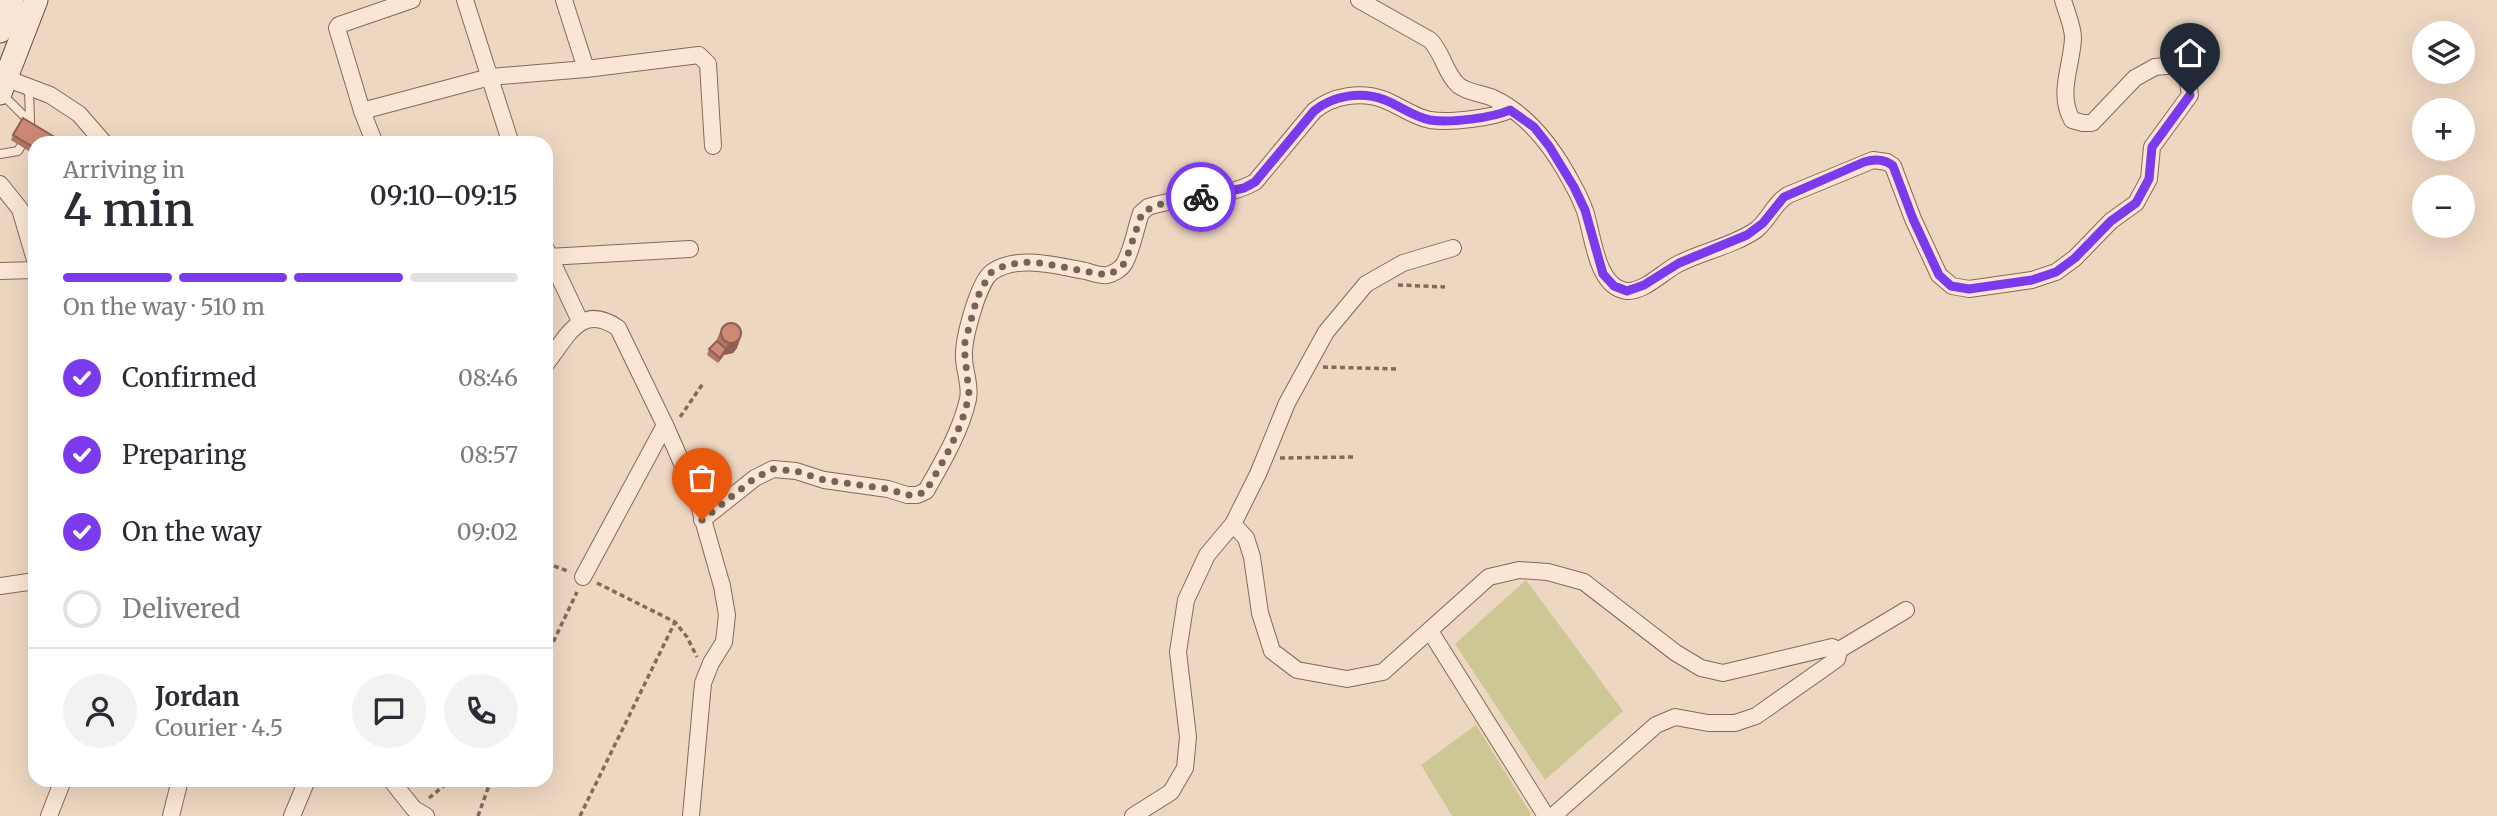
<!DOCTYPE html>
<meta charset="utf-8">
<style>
body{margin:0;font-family:Merriweather,serif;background:#f2f2f3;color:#2b2b33;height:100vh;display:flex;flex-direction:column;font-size:26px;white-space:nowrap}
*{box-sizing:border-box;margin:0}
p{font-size:23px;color:#7c7c81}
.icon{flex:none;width:38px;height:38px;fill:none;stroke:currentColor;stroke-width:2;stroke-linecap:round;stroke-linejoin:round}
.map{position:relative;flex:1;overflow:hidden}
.details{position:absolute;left:28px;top:136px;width:525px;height:651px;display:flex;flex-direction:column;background:#fff;border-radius:21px;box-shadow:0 7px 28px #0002}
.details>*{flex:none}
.controls{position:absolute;left:2412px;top:21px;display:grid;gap:14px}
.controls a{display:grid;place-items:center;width:63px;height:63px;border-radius:50%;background:#fff;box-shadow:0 7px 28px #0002;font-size:35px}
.pin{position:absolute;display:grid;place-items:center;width:60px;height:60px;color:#fff;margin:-72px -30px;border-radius:50% 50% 50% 0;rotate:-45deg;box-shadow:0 0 7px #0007}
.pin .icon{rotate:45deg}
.courier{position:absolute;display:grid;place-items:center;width:70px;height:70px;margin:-35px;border:5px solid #7c3aed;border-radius:50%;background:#fff;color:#222;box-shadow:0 2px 9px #0007}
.head em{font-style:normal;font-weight:600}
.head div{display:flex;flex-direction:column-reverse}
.head{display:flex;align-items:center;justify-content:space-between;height:119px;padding:0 35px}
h1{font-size:46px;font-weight:600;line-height:52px}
.bar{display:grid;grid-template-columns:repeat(4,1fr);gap:10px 7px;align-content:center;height:84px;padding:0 35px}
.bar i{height:9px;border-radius:5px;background:#e1e1e2}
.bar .current{background:#7c3aed}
.bar p{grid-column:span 4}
.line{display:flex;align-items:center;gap:18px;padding:0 35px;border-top:2px solid #e1e1e2}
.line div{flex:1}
.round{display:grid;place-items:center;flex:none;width:74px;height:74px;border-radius:37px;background:#f2f2f3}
ol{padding:0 35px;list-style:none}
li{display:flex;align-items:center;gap:21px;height:77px}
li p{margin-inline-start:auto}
li .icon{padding:7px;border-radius:50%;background:#7c3aed;color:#fff;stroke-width:4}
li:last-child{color:#7c7c81}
li i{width:38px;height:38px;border:4px solid #e1e1e2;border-radius:50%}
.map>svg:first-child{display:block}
.green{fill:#cdc795}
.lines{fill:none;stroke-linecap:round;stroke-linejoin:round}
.service-casing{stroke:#886758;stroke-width:10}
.minor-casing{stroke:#886758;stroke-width:18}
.secondary-casing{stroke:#6a493b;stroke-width:25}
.path{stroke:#886758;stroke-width:3.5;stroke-dasharray:5 3.5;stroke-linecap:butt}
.service{stroke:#f9e6d4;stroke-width:8}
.minor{stroke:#f9e6d4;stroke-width:16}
.secondary{stroke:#f9e6d4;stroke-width:23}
.wall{fill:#b07565}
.shaded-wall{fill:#905f53}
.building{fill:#cd8876;stroke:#905f53;stroke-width:2}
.done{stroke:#776356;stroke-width:7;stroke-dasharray:0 12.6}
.route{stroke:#7c3aed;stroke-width:9}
</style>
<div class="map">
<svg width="2497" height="816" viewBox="0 0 2497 816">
<rect width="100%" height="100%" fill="#eed7c1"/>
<g class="green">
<path d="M 1526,580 L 1623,711 L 1545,780 L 1455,644 Z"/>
<path d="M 1476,725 L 1531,814 L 1529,816 L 1452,816 L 1421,765 Z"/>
</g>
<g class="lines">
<g class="service-casing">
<g id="service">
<path d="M 29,88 L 30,122"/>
<path d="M 2,94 L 30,122 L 30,129"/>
<path d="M 0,154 L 18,151 L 21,146"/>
</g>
</g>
<g class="minor-casing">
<g id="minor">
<path d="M 465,0 L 511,144"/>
<path d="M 564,0 L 586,69"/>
<path d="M 1359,0 L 1430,40 C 1443,53 1445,73 1458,85 C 1468,93 1481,93 1493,98 C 1530,115 1556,152 1574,187 C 1578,194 1582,203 1585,211 C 1593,234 1596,288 1627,291 C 1644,292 1664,271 1678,264 C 1703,251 1733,246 1756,230 C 1769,220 1774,203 1788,195 L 1873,160 L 1887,162 L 1893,166 L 1913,219 L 1939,275 L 1952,286 L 1969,289 L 2032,280 L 2056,272 L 2075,258 L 2111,221 L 2136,203 L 2149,179 L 2152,147 L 2190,95 L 2187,76 L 2177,65 L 2155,67 L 2135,78 L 2092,123 L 2083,123 L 2072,120 C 2057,93 2072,66 2073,38 C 2073,26 2066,11 2063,0"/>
<path d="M 0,76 L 50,95 L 79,114 L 105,144"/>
<path d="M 362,111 L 490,77 L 586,69 L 699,55 L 708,64 L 713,146"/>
<path d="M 375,144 L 362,111 L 337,28 L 339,25 L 412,0"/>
<path d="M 0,184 L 20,209 L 35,260"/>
<path d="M 546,249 L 580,321"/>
<path d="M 548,257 L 690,249"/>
<path d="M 0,271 L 35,270"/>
<path d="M 546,364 C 567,337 581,302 618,328 L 665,425 L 696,495 L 722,586 L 727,615 L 724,642 L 711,663 L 703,683 L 691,816"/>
<path d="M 702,520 L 755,478 L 773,469 L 796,471 L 824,480 L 888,489 L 907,495 L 917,495 L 926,491 C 942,463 961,431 968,399 C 971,385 964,371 964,357 C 963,340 978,282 992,272 C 1018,254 1057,266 1086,271 C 1092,273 1100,276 1107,275 C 1113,274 1121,269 1124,264 C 1132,251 1136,227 1141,213 L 1148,207 C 1183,195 1223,200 1255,182 L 1314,111 C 1333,95 1362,91 1385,100 C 1400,106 1414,117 1430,120 C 1451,123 1492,118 1510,110"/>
<path d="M 1233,524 L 1246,538 L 1252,557 L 1260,613 L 1272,651 L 1297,670 L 1347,679 L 1383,672 L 1489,577 L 1519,570 L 1548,572 L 1584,582 L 1676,653 L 1701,668 L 1723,673 L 1832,647 L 1839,650"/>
<path d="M 583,577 L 665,425"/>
<path d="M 0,586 L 35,581"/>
<path d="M 1430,631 L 1546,816"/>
<path d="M 391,780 L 414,809 L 426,816"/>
<path d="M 49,816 L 63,780"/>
<path d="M 171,816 L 180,780"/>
<path d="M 292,816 L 307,780"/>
<path d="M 1133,816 L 1171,792 L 1185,768 L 1188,737 L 1178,652 L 1186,600 L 1207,555 L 1233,524 L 1258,474 L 1287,403 L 1326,332 L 1366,284 L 1403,263 L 1453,248"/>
<path d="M 1553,816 L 1656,725 L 1675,717 L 1708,723 L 1735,723 L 1756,716 L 1837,659 L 1839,650 L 1906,610"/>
</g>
</g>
<g class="secondary-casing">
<g id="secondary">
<path d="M 0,31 L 12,0"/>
<path d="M 0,93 L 36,0"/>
</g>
</g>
<g class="path">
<path d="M 1398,285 L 1445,287"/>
<path d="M 1323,367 L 1398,369"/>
<path d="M 680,417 L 704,382"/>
<path d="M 1280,458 L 1355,457"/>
<path d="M 546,563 L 570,572"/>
<path d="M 597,583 L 675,622 L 687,637 L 697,657"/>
<path d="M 546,657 L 577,592"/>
<path d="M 429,798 L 451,780"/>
<path d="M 478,816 L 491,780"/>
<path d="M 580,816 L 675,622"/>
</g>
<use href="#service" class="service"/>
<use href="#minor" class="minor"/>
<use href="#secondary" class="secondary"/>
</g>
<g class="wall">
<path d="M 13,135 L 58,139 L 56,144 L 35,144 L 35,155 L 11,140 Z"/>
<path d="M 720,332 L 737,348 L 733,353 L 724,355 L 718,363 L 707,355 L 709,349 L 716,341 Z"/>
</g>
<path class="shaded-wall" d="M 741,337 L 737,348 L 733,353 L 724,355 L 718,363 L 728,344 Z"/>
<g class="building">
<path d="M 23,118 L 58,139 L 55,144 L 35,144 L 35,148 L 13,135 Z"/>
<circle cx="731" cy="333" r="10"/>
<path d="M 717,341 L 726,349 L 720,358 L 709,349 Z"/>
</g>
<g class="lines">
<path class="done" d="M 702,520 L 755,478 L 773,469 L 796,471 L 824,480 L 888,489 L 907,495 L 917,495 L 926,491 C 943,462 963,428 969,394 L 964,346 L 977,298 L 990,273 L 1004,266 L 1022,262 L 1042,263 L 1099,274 L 1111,274 L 1125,263 L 1142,213 L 1156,205 L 1201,197"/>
<path class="route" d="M 1201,197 L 1244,188 L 1255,182 L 1314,111 C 1333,95 1362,91 1385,100 C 1400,106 1414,117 1430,120 C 1451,123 1492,118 1510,110 L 1534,127 L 1549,146 L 1574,187 L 1585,210 L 1603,274 L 1614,286 L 1627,291 L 1644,285 L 1679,263 L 1747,235 L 1763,223 L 1784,197 L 1864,162 C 1874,159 1885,159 1893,166 L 1913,219 L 1939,275 L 1951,286 L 1969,289 L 2032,280 L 2056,272 L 2075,258 L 2111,221 L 2136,203 L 2149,179 L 2152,147 L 2190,95"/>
</g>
</svg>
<div class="controls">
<a><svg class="icon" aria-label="layers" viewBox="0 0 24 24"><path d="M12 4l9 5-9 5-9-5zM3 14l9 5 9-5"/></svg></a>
<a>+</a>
<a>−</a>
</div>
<div class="pin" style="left:702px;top:520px;background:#ea580c"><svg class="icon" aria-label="bag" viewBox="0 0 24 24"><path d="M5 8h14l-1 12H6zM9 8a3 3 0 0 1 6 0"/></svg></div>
<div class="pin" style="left:2190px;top:95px;background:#1f2937"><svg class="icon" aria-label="home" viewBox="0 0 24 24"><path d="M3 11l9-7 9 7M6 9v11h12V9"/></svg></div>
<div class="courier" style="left:1201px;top:197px"><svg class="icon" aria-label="bike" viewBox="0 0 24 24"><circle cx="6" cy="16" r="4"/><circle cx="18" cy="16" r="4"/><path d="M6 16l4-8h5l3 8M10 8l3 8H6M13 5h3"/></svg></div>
<section class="details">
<div class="head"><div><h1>4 min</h1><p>Arriving in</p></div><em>09:10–09:15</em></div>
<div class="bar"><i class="current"></i><i class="current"></i><i class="current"></i><i></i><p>On the way · 510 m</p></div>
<ol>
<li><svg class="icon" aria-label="check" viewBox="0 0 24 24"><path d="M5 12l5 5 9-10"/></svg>Confirmed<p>08:46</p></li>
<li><svg class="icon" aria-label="check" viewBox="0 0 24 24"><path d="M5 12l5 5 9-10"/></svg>Preparing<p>08:57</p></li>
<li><svg class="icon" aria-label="check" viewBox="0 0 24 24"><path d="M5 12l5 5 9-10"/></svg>On the way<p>09:02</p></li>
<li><i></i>Delivered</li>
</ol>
<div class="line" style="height:126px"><a class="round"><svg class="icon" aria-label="person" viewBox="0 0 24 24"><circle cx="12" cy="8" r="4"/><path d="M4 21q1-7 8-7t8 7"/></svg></a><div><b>Jordan</b><p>Courier · 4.5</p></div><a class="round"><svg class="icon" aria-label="chat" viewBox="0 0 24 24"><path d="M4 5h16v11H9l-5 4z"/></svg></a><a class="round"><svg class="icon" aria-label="phone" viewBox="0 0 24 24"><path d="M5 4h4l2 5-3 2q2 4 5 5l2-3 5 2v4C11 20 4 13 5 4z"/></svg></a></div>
</section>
</div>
